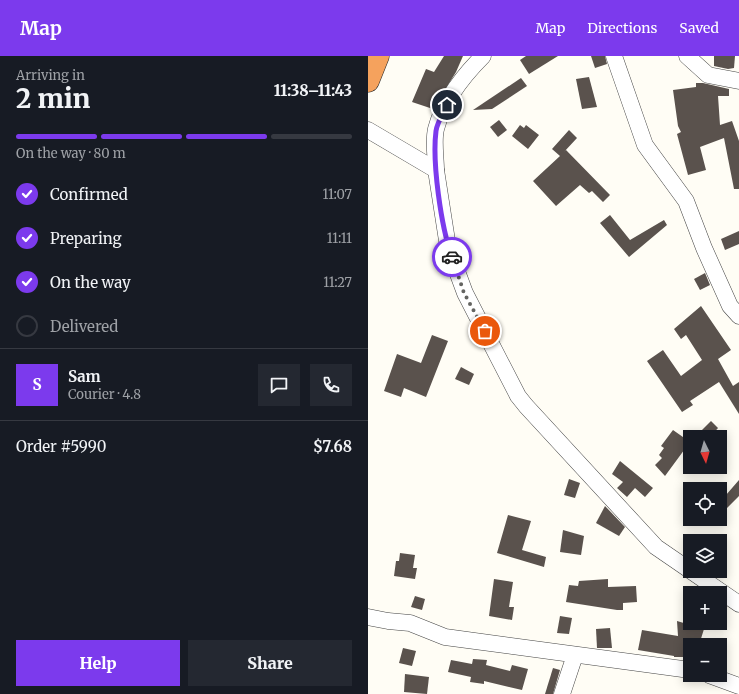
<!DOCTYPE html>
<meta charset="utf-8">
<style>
body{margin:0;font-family:Merriweather,serif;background:#242831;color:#f1f3f6;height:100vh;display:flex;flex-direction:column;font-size:15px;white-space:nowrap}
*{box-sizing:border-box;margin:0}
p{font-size:13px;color:#9ea1a6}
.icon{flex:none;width:22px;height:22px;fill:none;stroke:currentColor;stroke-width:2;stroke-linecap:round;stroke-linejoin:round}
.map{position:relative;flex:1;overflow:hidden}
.sheet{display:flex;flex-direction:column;background:#171b24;width:368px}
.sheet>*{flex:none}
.needle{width:26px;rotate:175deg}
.controls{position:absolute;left:315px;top:374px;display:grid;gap:8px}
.controls a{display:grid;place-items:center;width:44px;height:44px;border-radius:0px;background:#171b24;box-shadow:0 2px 10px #0003;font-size:20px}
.pin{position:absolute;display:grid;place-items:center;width:34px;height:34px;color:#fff;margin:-17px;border:2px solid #fff;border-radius:50%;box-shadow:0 1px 4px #0007}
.courier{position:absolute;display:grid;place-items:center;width:40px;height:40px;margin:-20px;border:3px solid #7c3aed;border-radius:50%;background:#fff;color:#222;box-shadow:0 1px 5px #0007}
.head em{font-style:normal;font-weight:800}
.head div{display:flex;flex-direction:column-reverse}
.head{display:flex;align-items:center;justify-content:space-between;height:68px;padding:0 16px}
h1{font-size:26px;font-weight:800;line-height:30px}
.bar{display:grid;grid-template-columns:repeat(4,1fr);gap:6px 4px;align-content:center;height:48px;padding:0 16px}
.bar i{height:5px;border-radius:3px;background:#363941}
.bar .on{background:#7c3aed}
.bar p{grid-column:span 4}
.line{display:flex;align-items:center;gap:10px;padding:0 16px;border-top:1px solid #363941}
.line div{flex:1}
.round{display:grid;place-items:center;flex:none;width:42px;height:42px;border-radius:0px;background:#242831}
ol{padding:0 16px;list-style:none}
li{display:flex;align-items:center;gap:12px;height:44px}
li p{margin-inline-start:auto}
li .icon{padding:4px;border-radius:50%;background:#7c3aed;color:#fff;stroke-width:4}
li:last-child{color:#9ea1a6}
li i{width:22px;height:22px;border:2px solid #363941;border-radius:50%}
.action{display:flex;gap:8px;margin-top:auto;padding:8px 16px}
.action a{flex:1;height:46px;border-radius:0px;background:#7c3aed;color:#fff;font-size:16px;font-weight:800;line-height:46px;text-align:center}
.action a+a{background:#242831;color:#f1f3f6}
header{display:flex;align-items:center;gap:24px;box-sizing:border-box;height:56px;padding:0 20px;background:#7c3aed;color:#fff}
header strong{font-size:19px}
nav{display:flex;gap:22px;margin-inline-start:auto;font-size:14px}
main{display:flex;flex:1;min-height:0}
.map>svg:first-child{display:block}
.building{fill:#5a524d}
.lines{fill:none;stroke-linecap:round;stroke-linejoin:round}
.street-casing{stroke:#444;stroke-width:17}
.highway-casing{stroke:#222;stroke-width:23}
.street{stroke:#fff;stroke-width:16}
.highway{stroke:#f5a25d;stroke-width:22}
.done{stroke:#646461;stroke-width:4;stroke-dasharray:0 7.2}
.route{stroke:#7c3aed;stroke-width:5}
</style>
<header>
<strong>Map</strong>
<nav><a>Map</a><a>Directions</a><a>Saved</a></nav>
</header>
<main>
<section class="sheet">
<div class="head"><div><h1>2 min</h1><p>Arriving in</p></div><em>11:38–11:43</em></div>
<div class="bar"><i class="on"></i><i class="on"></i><i class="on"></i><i></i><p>On the way · 80 m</p></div>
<ol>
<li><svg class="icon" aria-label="check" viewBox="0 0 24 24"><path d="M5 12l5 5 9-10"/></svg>Confirmed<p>11:07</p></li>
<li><svg class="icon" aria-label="check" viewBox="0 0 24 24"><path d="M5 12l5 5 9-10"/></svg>Preparing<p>11:11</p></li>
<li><svg class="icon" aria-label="check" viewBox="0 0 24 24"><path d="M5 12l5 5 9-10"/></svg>On the way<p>11:27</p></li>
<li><i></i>Delivered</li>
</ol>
<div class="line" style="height:72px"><b class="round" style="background:#7c3aed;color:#fff">S</b><div><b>Sam</b><p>Courier · 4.8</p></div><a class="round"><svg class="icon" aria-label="chat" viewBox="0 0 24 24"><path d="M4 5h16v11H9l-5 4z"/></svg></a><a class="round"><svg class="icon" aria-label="phone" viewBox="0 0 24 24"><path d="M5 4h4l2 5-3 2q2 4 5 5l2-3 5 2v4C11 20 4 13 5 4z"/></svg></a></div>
<div class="line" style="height:52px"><div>Order #5990</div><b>$7.68</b></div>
<div class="action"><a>Help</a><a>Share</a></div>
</section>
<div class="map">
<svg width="371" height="638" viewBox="0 0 371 638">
<rect width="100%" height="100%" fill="#fffdf5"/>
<g class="building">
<path d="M 76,0 L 95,0 L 88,16 L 65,53 L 44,46 L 58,13 L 66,16 Z"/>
<path d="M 158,0 L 190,0 L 161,18 L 152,4 Z"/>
<path d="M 223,0 L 237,0 L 239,8 L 227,12 Z"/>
<path d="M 346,0 L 367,0 L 366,12 L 360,13 L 346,10 Z"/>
<path d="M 221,21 L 229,51 L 214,53 L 208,23 Z"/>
<path d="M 153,22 L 159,30 L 124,53 L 105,54 Z"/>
<path d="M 328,27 L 335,27 L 361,33 L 361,40 L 350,40 L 352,69 L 364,65 L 371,85 L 371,133 L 366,133 L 356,82 L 332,91 L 338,114 L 320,119 L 309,78 L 313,76 L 310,70 L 305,34 L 328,31 Z"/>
<path d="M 131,64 L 139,74 L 130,81 L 122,71 Z"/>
<path d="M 152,69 L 156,72 L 158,69 L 171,79 L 160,93 L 144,80 Z"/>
<path d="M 201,74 L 209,82 L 196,96 L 198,94 L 242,139 L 235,146 L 224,135 L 221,137 L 212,129 L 188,150 L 165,125 L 192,100 L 184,93 Z"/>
<path d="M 242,159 L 262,184 L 296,164 L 299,169 L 261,201 L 232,167 Z"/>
<path d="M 371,175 L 371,188 L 357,194 L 353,183 Z"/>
<path d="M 337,217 L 342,229 L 332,234 L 326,223 Z"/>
<path d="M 333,250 L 363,294 L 350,303 L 365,330 L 371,326 L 371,358 L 351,326 L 322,345 L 325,349 L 314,356 L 279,305 L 295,294 L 313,320 L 334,304 L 318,279 L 313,283 L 306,273 Z"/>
<path d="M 64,279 L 80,285 L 58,341 L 36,332 L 33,341 L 16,335 L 29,298 L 53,307 Z"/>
<path d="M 93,311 L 106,318 L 101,329 L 87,323 Z"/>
<path d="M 343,365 L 350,372 L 342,381 L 334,374 Z"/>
<path d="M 305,374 L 322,386 L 297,420 L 287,409 L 294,402 L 291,399 L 296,392 L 293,390 Z"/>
<path d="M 252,405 L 285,432 L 277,441 L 267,432 L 259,441 L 249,432 L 255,426 L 244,418 Z"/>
<path d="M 201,423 L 212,427 L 207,442 L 196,439 Z"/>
<path d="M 371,424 L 371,440 L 352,459 L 352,432 L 358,439 Z"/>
<path d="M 237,450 L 257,471 L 251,480 L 228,467 Z"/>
<path d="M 140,459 L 163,465 L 154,494 L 178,501 L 176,511 L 129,497 Z"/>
<path d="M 195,474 L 216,480 L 213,499 L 192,496 Z"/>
<path d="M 32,497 L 47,499 L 45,512 L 49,512 L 47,523 L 26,520 L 28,505 L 31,505 Z"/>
<path d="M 126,523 L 145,526 L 141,551 L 146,551 L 144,564 L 121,560 Z"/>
<path d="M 240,523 L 240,531 L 268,530 L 269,546 L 255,547 L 255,554 L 249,554 L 198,546 L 201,529 L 210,530 L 211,525 Z"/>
<path d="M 47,540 L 57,543 L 54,554 L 43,551 Z"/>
<path d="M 192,560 L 204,562 L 201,578 L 189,577 Z"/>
<path d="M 309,565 L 336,573 L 331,589 L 322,589 L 322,592 L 316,591 L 316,601 L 306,601 L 306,600 L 270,594 L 274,574 L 310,580 Z"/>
<path d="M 242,572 L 244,592 L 229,592 L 228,573 Z"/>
<path d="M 35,592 L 48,595 L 44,610 L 31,607 Z"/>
<path d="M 105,603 L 119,604 L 118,609 L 142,615 L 144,609 L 160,613 L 154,634 L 116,625 L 116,628 L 102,626 L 103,621 L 80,616 L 83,604 L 104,608 Z"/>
<path d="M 185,612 L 192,614 L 185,638 L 177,638 Z"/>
<path d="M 37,618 L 61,621 L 59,638 L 36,636 Z"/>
</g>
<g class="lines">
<g class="street-casing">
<g id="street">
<path d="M 246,0 L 277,89 L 318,145 L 336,192 L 362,250 L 371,260"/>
<path d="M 319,0 L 340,19 L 371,25"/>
<path d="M 0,74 L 68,114 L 80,191 L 97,237 L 150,340 L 158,350 L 288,491 L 371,548"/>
<path d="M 68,114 C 68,102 65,85 68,73 C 75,46 96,19 115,0"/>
<path d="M 0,561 L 20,565 L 42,567 L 77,581 L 322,614"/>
<path d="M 341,619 L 371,630"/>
<path d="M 194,638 L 207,599"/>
</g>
</g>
<g class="highway-casing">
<path id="highway" d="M 0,25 L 10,0"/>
</g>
<use href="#street" class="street"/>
<use href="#highway" class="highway"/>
</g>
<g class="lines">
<path class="done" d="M 84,201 L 96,237 L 117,275"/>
<path class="route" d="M 79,49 C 75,57 69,67 68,75 C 64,106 73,171 84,201"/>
</g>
</svg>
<div class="controls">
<a><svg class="needle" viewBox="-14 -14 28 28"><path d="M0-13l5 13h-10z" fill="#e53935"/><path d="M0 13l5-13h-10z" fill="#9ea1a6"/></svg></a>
<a><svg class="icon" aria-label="locate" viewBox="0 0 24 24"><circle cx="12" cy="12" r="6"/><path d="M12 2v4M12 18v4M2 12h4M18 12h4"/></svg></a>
<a><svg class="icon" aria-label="layers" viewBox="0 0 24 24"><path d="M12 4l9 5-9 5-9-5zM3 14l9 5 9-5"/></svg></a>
<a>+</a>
<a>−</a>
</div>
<div class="pin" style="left:117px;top:275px;background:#ea580c"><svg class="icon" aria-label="bag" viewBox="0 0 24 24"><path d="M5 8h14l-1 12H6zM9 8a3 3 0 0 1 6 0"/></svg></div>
<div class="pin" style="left:79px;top:49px;background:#1f2937"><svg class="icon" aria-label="home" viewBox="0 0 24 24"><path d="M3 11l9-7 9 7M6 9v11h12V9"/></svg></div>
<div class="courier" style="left:84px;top:201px"><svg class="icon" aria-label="car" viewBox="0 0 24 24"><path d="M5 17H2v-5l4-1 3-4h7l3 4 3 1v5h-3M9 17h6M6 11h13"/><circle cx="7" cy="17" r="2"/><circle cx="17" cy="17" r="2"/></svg></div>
</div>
</main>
